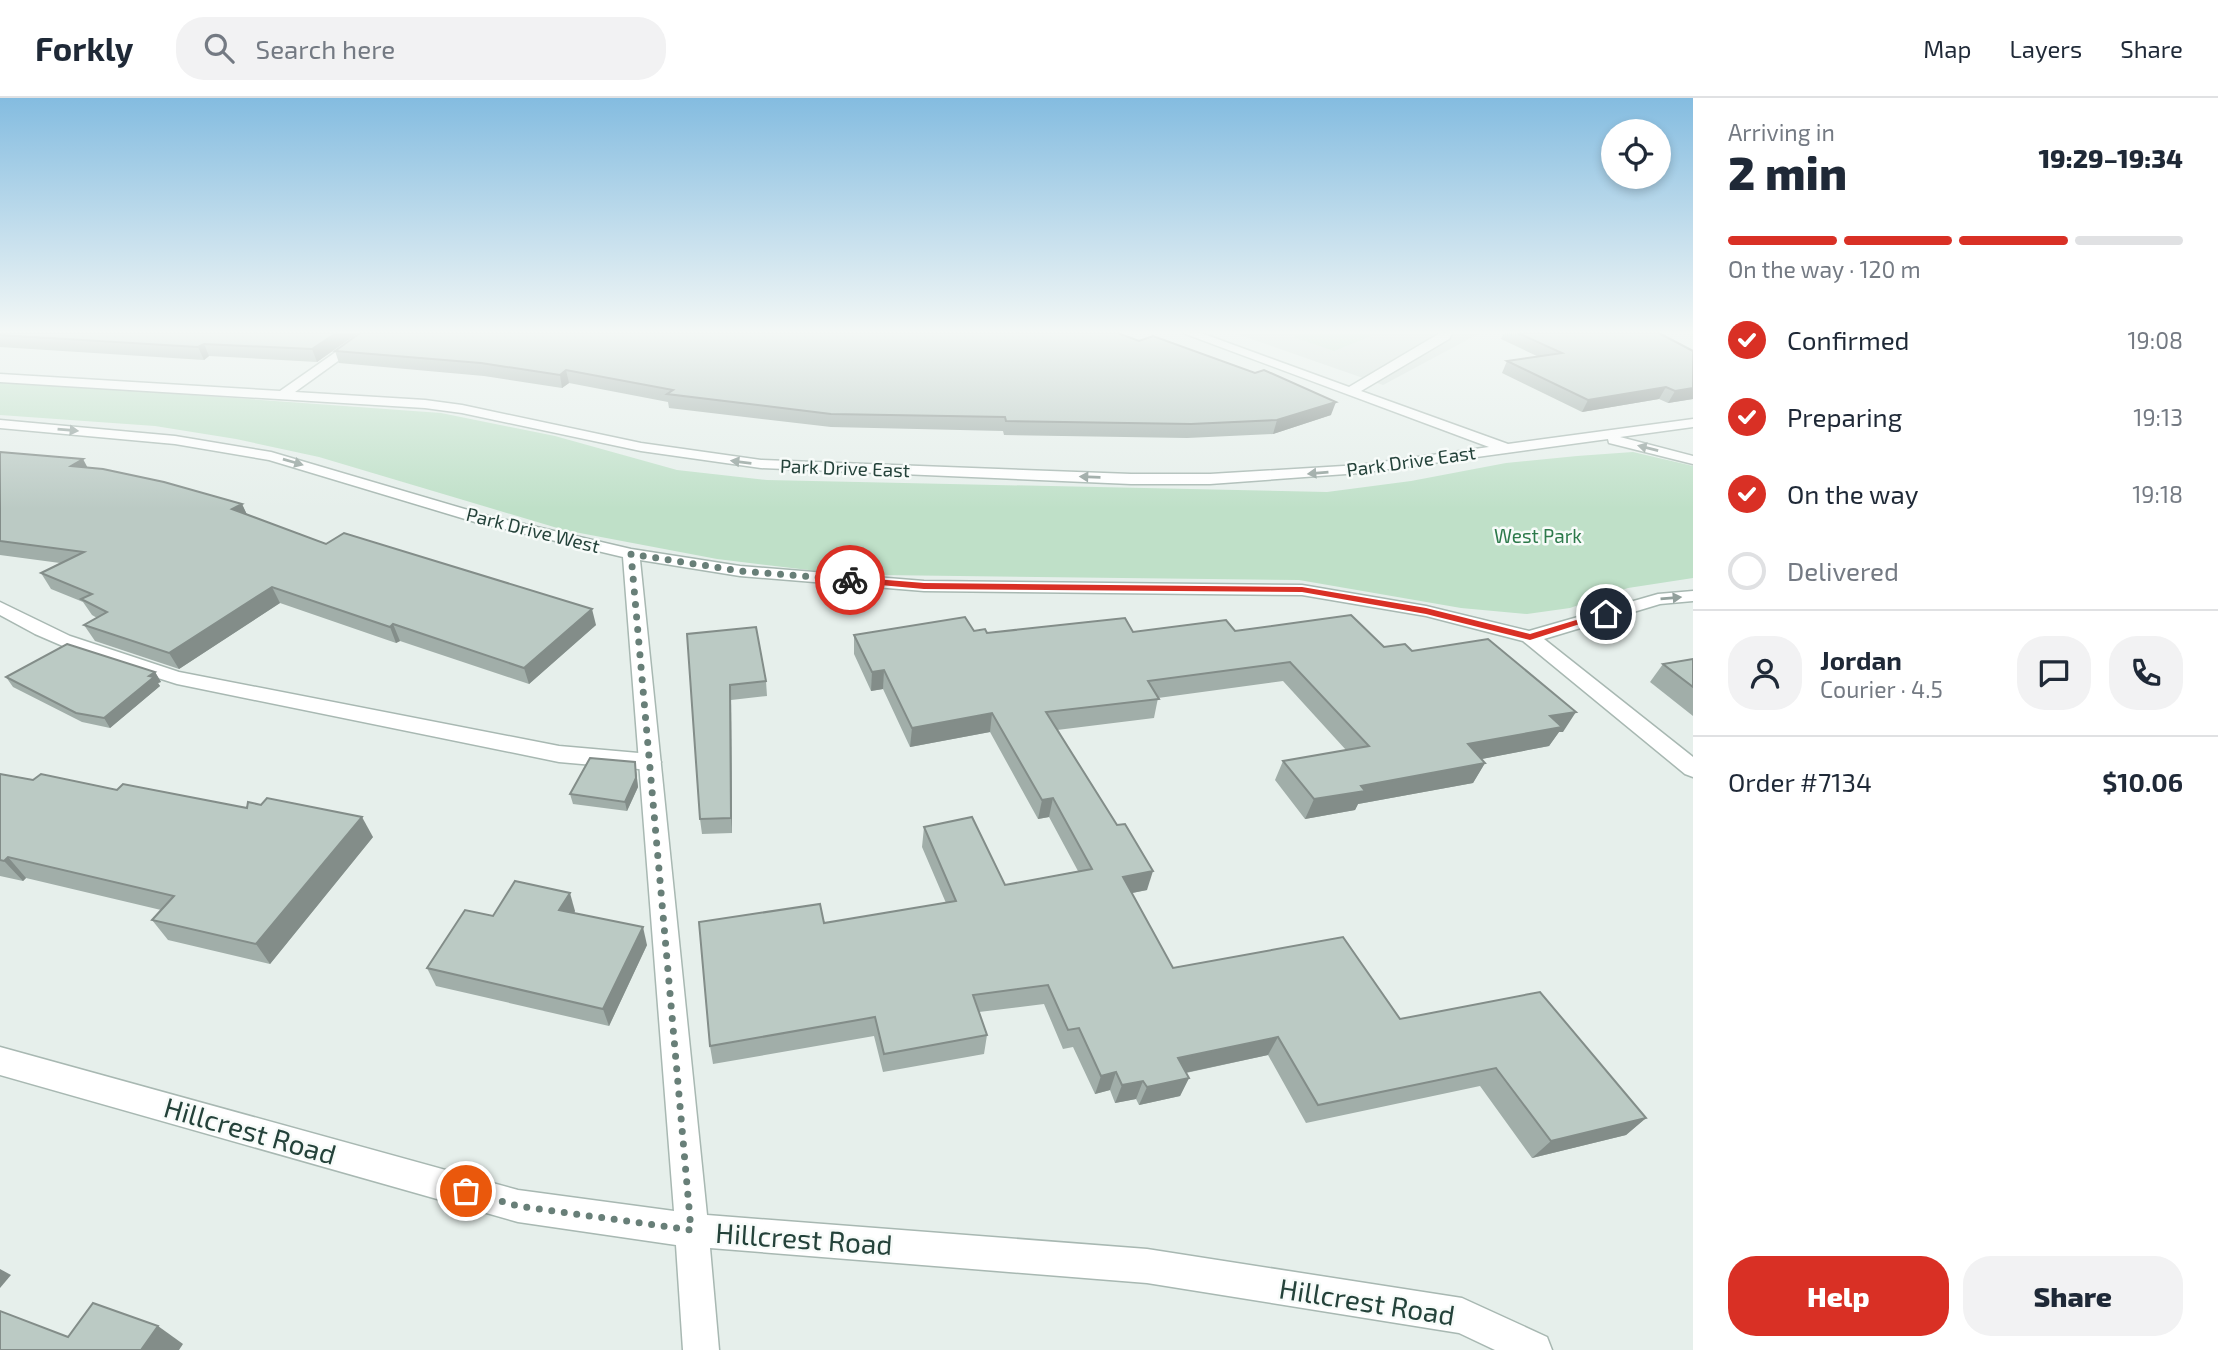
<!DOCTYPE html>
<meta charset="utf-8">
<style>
body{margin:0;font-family:"Exo 2",sans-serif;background:#f2f2f3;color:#1f2937;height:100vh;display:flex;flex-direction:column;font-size:26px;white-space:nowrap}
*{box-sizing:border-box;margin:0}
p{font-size:23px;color:#747a83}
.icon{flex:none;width:38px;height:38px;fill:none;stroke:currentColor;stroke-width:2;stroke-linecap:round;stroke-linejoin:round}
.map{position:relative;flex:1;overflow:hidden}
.details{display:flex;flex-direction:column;background:#fff;width:525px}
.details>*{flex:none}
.buttons{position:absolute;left:1601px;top:21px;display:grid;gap:14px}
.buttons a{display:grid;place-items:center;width:70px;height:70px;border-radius:50%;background:#fff;box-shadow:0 4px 10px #0003;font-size:35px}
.pin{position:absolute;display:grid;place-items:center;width:60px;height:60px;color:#fff;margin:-30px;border:4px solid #fff;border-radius:50%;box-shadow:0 2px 7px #0007}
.courier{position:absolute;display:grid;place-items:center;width:70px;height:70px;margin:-35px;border:5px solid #d93025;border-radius:50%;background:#fff;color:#222;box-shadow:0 2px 9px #0007}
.head em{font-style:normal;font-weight:800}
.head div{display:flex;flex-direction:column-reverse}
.head{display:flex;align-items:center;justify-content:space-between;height:119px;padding:0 35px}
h1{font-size:46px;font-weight:800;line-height:52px}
.bar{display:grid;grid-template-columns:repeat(4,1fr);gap:10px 7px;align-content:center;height:84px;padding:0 35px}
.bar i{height:9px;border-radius:5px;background:#e0e1e3}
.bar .current{background:#d93025}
.bar p{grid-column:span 4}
.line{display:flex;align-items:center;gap:18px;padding:0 35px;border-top:2px solid #e0e1e3}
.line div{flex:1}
.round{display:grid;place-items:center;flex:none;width:74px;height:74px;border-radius:28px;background:#f2f2f3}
ol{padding:0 35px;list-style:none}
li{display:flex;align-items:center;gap:21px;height:77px}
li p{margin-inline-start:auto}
li .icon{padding:7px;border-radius:50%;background:#d93025;color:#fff;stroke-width:4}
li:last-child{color:#747a83}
li i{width:38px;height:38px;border:4px solid #e0e1e3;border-radius:50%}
.primary-button{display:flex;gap:14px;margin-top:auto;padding:14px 35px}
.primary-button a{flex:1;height:80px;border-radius:28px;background:#d93025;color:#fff;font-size:28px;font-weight:800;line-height:80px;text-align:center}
.primary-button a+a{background:#f2f2f3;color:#1f2937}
header{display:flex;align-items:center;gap:42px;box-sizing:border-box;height:98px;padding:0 35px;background:#fff;border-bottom:2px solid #e0e1e3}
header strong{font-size:33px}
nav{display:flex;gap:38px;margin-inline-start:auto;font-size:24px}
.search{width:490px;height:63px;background:#f2f2f3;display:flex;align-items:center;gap:18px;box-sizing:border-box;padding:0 24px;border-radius:28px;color:#747a83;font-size:26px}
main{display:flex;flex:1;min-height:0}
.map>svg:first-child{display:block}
.built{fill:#d4dfda}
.green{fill:#bfe0c8}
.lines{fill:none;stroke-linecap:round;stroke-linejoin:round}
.lane-casing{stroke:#a8b8b2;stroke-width:3}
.street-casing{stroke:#a8b8b2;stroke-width:3}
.lane{fill:#fff;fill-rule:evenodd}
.street{fill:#fff;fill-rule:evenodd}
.wall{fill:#a1aea9}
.shaded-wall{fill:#838d89}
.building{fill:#bbcac4;stroke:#838d89;stroke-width:2}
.oneway{fill:#92a09c}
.route{fill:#d93025}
.done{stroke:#687f78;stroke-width:7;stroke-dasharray:0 12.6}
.labels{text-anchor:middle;stroke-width:5;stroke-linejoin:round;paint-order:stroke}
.far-street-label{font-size:19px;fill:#24423a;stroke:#f7fbf9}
.far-park-label{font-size:19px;fill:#2d7a4b;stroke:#f7fbf9}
.near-street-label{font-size:28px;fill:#24423a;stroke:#f7fbf9}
</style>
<header>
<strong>Forkly</strong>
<div class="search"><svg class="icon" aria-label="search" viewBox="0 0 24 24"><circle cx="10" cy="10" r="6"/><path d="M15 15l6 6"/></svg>Search here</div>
<nav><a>Map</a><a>Layers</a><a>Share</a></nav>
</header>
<main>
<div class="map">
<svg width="1693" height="1252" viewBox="0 0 1693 1252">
<rect width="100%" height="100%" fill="#e6efeb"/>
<path class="built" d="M 1234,235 L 1480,235 L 1383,287 Z"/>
<g class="green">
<path d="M 1303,235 L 1379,235 L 1334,253 L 1293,239 Z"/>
<path d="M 0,283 L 441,315 L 555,338 L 677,372 L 767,382 L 1327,394 L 1411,383 L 1506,365 L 1577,358 L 1633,354 L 1693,368 L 1693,480 L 1628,490 L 1570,510 L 1527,516 L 1461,510 L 1299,482 L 879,477 L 817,473 L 717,461 L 564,432 L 319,359 L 236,341 L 155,328 L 0,317 Z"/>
</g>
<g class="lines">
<g class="lane-casing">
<path id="lane" d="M 0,504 L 70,538 L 179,574 L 559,648 L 650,656 L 658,659 L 661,664 L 658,669 L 650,672 L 559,664 L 177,586 L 79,555 L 35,536 L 0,517 Z"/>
</g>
<g class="street-casing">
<g id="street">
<path d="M 363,235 L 377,235 L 295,294 L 425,302 L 462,307 L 641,345 L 761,362 L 1131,376 L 1210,376 L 1360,367 L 1489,349 L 1183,235 L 1201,235 L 1349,289 L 1440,235 L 1452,235 L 1449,241 L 1361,293 L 1508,346 L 1693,321 L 1693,329 L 1620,339 L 1693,358 L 1693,366 L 1609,345 L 1608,341 L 1360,375 L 1210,386 L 1131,386 L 761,370 L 641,353 L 462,315 L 425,310 L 0,284 L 0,276 L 280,293 Z"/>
<path d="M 0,322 L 175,338 L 271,354 L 485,417 L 631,451 L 740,468 L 924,483 L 1302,487 L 1426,508 L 1529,533 L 1658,496 L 1693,493 L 1693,503 L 1660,506 L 1544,541 L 1693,659 L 1693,679 L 1685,676 L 1523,543 L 1426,518 L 1302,497 L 924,493 L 740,478 L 640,462 L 707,1117 L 1147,1151 L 1462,1200 L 1547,1239 L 1552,1252 L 1495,1252 L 1459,1235 L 1147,1185 L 710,1150 L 719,1252 L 683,1252 L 676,1147 L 518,1124 L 0,977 L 0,949 L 518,1092 L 674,1113 L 623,459 L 475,424 L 269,362 L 175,346 L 0,330 Z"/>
</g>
</g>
<use href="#lane" class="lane"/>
<use href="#street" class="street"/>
</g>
<g class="wall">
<path d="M 0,235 L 358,235 L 317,264 L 209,258 L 204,262 L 0,249 Z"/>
<path d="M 1504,235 L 1659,235 L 1693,301 L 1668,305 L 1659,301 L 1582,314 L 1502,275 L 1507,263 L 1539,259 L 1501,241 Z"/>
<path d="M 335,253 L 1331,317 L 1273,336 L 1187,340 L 1004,337 L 1003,333 L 831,329 L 669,310 L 668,304 L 569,285 L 562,290 L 484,278 L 339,265 Z"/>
<path d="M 0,354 L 87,370 L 242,406 L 247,417 L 326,446 L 596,527 L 529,586 L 400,543 L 396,545 L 280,505 L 179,571 L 95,543 L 84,527 L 97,520 L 92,517 L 83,504 L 51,491 L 41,475 L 60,465 L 0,457 Z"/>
<path d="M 974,533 L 987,535 L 1235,533 L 1384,549 L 1412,553 L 1563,634 L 1559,634 L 1549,648 L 1481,661 L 1485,665 L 1473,685 L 1358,706 L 1355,712 L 1305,721 L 1275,682 L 1283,663 L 1346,652 L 1283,583 L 1158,600 L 1154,620 L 1057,632 L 1147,792 L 1132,795 L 1173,870 L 1400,921 L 1646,1020 L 1626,1037 L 1532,1060 L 1480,988 L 1306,1025 L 1268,957 L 1186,975 L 1189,980 L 1180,998 L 1139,1007 L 1136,1001 L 1115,1005 L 1110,992 L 1095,996 L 1073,949 L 1063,951 L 1044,906 L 979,914 L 987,937 L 984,956 L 883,974 L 874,938 L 713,966 L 710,948 L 824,825 L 946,805 L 922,749 L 924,729 L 1005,787 L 1078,773 L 1049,719 L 1038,721 L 990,634 L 910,649 L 883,591 L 871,593 L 854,556 L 854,537 Z"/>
<path d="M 687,536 L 766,583 L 767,598 L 731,602 L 732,735 L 702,736 L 700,721 Z"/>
<path d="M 1693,561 L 1693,618 L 1650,584 L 1663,566 Z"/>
<path d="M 155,574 L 161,584 L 158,585 L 160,588 L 110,630 L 82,624 L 13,589 L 6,579 Z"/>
<path d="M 635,664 L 638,689 L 627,713 L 573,706 L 570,696 Z"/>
<path d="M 0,676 L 33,682 L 117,692 L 373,739 L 270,866 L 168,842 L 152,822 L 161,812 L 26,780 L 23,783 L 0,778 Z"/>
<path d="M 575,813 L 574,815 L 647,847 L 609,928 L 436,888 L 427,870 L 493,818 Z"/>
</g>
<g class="shaded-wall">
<path d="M 336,235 L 358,235 L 317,264 L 312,251 Z"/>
<path d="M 204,246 L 209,258 L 204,262 L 198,249 Z"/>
<path d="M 566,272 L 569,285 L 562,290 L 560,277 Z"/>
<path d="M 1666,289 L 1659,301 L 1582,314 L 1588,302 Z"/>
<path d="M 1693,290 L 1693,301 L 1668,305 L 1675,293 Z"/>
<path d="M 1336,304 L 1331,317 L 1273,336 L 1277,322 Z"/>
<path d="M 83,361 L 91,376 L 71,368 Z"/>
<path d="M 242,406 L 249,421 L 232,411 Z"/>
<path d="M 272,489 L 280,505 L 179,571 L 169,555 Z"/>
<path d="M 592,511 L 596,527 L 529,586 L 524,570 Z"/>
<path d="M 393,526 L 400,543 L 396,545 L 390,529 Z"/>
<path d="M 884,572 L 883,591 L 871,593 L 872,574 Z"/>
<path d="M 155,574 L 161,584 L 158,585 L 160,588 L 110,630 L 104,620 L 149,578 Z"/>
<path d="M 730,587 L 731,602 L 732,735 L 731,720 Z"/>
<path d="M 1576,614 L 1563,634 L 1559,634 L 1549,648 L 1456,666 L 1468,646 L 1550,618 Z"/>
<path d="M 992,615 L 990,634 L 910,649 L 912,630 Z"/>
<path d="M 635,664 L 638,689 L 627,713 L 625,704 Z"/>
<path d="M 1485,665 L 1473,685 L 1358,706 L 1355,712 L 1305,721 L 1314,701 L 1361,688 Z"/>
<path d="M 1053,700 L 1049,719 L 1038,721 L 1042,702 Z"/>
<path d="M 362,719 L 373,739 L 270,866 L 256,846 Z"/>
<path d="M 8,759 L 26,780 L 23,783 L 4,763 Z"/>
<path d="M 1153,773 L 1147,792 L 1117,798 L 1123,779 Z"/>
<path d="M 570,795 L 575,813 L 565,830 L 559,812 Z"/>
<path d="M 643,829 L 647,847 L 609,928 L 603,911 Z"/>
<path d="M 1278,939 L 1268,957 L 1170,978 L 1178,960 Z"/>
<path d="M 1116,974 L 1110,992 L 1095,996 L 1101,978 Z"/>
<path d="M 1189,980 L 1180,998 L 1139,1007 L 1147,989 Z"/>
<path d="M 1143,983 L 1136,1001 L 1115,1005 L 1122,987 Z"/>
<path d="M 1646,1020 L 1626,1037 L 1532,1060 L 1551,1043 Z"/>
<path d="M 0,1171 L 11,1177 L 0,1190 Z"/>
<path d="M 158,1228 L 183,1246 L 179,1252 L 141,1252 Z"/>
</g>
<g class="building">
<path d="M 0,235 L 336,235 L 312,251 L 204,246 L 198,249 L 0,237 Z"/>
<path d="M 360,235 L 1118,235 L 1139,243 L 1153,238 L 1255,275 L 1264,272 L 1336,304 L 1277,322 L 1191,326 L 1006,323 L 1005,319 L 831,316 L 667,296 L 673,292 L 566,272 L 560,277 L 481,265 L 335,253 Z"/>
<path d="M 1518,235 L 1659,235 L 1693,253 L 1693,290 L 1675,293 L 1666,289 L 1588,302 L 1507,263 L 1562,255 Z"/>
<path d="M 0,354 L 83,361 L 71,368 L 103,371 L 164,384 L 242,406 L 232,411 L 326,446 L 344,435 L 592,511 L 524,570 L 393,526 L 390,529 L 272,489 L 169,555 L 84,527 L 107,514 L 81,501 L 92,496 L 41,475 L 84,454 L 0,443 Z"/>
<path d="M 1351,517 L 1384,549 L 1405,546 L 1412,553 L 1488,541 L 1576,614 L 1550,618 L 1562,629 L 1468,646 L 1485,665 L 1361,688 L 1365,693 L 1314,701 L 1283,663 L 1369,648 L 1290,564 L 1148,583 L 1159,601 L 1046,614 L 1117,727 L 1125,726 L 1153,773 L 1123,779 L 1173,870 L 1343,839 L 1400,921 L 1540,894 L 1646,1020 L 1551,1043 L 1496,970 L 1318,1007 L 1278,939 L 1178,960 L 1189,980 L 1147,989 L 1143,983 L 1122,987 L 1116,974 L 1101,978 L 1079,930 L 1068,932 L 1048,887 L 973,897 L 987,937 L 884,956 L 875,919 L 710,948 L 699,824 L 820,806 L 824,825 L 956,803 L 924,729 L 972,719 L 1005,787 L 1092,771 L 1053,700 L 1042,702 L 992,615 L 912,630 L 884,572 L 872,574 L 854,537 L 965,519 L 974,533 L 985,531 L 987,535 L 1125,520 L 1133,534 L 1226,522 L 1235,533 Z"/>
<path d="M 756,529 L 766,583 L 730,587 L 731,720 L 700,721 L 687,536 Z"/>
<path d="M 67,546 L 155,574 L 149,578 L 154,579 L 104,620 L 76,615 L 6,579 Z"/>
<path d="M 1693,561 L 1693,589 L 1663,566 Z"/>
<path d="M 590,660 L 635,664 L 636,680 L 625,704 L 570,696 Z"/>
<path d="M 0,676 L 33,682 L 41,676 L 117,692 L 123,686 L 247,710 L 248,704 L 261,707 L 267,700 L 362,719 L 256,846 L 152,822 L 174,798 L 8,759 L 4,763 L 0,762 Z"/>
<path d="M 515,783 L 570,795 L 559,812 L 643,829 L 603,911 L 427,870 L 465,812 L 493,818 Z"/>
<path d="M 93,1205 L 158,1228 L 141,1252 L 0,1252 L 0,1213 L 68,1239 Z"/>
</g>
<defs><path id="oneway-solid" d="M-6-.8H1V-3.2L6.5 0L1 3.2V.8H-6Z" transform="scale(1.75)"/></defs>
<g class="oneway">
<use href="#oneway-solid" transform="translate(68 332) rotate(5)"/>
<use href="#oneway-solid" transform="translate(1648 350) rotate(-166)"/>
<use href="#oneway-solid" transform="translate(293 364) rotate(16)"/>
<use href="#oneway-solid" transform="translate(741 364) rotate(-173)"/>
<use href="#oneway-solid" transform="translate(1318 375) rotate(175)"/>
<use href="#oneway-solid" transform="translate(1090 379) rotate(-178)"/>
<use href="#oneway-solid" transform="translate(1671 500) rotate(-5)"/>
</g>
<linearGradient id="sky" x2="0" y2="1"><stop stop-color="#84bce0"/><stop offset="0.57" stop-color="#f4f8f6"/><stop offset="1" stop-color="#f4f8f6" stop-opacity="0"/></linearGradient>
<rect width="1693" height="411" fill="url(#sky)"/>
<path class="route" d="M 850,479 L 924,485 L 1302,489 L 1426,510 L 1530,536 L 1606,513 L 1611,516 L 1530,542 L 1426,516 L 1302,494 L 924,491 L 847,484 L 846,482 Z"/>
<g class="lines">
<path class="done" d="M 466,1093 L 518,1108 L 691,1132 L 631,456 L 740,473 L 850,482"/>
</g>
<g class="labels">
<g class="far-street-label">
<text transform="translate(1411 363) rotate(-8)" y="7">Park Drive East</text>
<text transform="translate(845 370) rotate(2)" y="7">Park Drive East</text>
<text transform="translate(533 432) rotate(14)" y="7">Park Drive West</text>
</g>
<g class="far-park-label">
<text x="1538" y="445">West Park</text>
</g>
<g class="near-street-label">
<text transform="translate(250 1033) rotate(16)" y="10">Hillcrest Road</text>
<text transform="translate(804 1141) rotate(4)" y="10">Hillcrest Road</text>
<text transform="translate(1367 1204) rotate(9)" y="10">Hillcrest Road</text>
</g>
</g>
</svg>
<div class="buttons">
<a><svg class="icon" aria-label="locate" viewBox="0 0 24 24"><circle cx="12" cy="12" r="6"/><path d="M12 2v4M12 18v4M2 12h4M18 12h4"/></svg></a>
</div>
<div class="pin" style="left:466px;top:1093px;background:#ea580c"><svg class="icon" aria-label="bag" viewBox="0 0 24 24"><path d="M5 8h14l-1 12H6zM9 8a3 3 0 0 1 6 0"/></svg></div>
<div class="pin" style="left:1606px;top:516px;background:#1f2937"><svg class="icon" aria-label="home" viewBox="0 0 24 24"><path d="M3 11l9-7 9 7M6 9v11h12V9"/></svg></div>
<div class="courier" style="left:850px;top:482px"><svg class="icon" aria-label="bike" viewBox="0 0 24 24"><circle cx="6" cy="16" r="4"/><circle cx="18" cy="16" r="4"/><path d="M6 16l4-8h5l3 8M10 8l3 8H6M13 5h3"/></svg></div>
</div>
<section class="details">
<div class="head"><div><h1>2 min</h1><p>Arriving in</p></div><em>19:29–19:34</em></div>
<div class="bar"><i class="current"></i><i class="current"></i><i class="current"></i><i></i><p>On the way · 120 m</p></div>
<ol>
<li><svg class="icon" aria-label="check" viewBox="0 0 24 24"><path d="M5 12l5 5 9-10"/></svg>Confirmed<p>19:08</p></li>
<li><svg class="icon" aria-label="check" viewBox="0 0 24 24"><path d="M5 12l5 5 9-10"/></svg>Preparing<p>19:13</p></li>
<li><svg class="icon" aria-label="check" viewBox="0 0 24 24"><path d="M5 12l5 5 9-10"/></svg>On the way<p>19:18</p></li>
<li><i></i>Delivered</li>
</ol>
<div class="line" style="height:126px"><a class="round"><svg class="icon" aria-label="person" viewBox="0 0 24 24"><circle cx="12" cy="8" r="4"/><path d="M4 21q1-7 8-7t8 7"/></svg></a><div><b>Jordan</b><p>Courier · 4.5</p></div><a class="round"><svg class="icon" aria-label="chat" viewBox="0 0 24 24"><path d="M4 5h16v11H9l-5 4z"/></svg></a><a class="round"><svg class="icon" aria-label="phone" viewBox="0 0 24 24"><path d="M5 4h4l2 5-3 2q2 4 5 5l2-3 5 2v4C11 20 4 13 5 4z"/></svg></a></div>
<div class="line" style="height:91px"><div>Order #7134</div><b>$10.06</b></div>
<div class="primary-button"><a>Help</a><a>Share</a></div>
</section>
</main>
